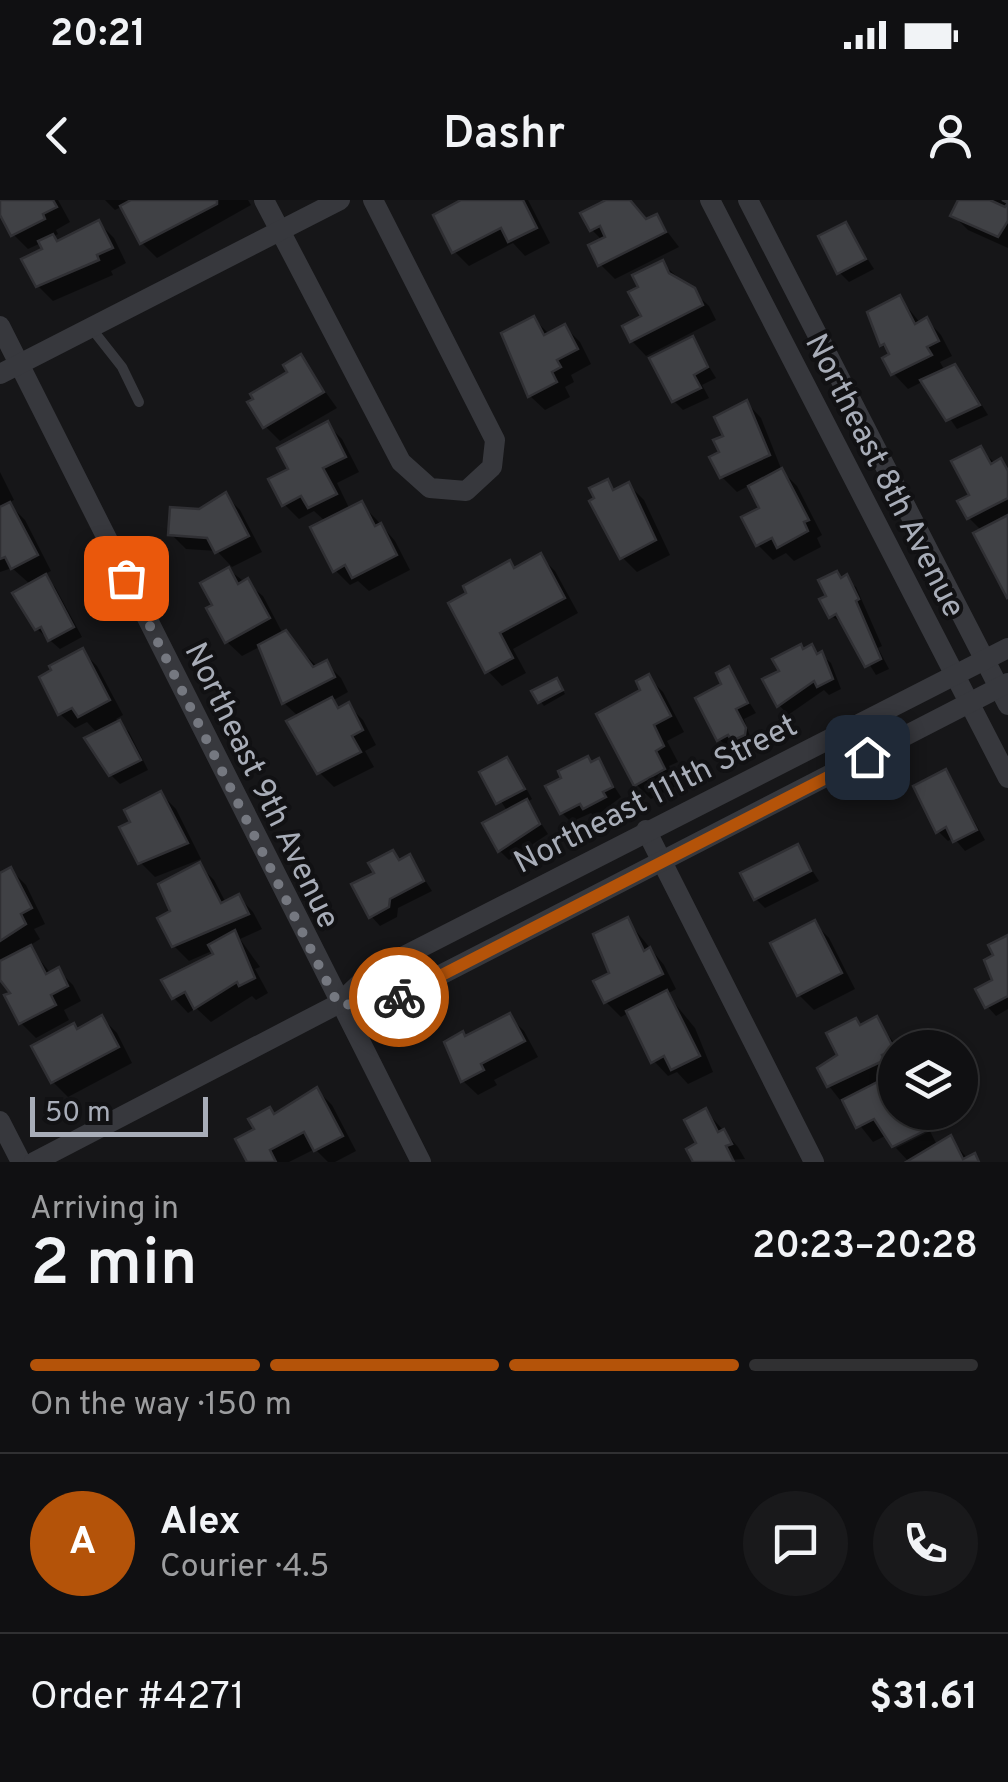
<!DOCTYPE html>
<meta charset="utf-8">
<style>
body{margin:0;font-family:Overpass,sans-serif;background:#19191b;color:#f1f3f6;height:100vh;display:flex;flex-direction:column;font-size:38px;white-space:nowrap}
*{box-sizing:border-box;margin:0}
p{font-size:32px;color:#9c9d9f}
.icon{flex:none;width:55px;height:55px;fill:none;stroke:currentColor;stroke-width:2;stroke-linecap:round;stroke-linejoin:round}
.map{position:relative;height:962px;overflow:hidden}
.side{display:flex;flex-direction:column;background:#101012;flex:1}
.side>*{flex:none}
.controls{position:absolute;left:878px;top:830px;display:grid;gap:20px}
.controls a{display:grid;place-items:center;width:100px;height:100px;border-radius:50%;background:#101012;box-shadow:0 2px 8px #0004,0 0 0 2px #303032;font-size:50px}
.scale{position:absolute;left:30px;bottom:25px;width:178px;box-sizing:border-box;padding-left:10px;border:5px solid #a8adb8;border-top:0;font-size:28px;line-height:35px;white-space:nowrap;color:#a8adb8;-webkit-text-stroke:8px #111113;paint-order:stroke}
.pin{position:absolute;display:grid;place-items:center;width:85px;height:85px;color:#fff;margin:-42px;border-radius:20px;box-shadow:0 5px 15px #0006}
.courier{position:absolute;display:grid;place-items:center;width:100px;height:100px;margin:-50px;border:8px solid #b45309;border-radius:50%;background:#fff;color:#222;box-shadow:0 2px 12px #0007}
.summary em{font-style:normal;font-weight:600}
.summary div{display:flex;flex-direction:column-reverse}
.summary{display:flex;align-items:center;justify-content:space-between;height:170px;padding:0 30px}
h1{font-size:65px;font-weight:600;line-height:75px}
.bar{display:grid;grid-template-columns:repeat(4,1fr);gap:15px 10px;align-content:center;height:120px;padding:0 30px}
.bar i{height:12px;border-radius:8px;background:#303032}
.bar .selected{background:#b45309}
.bar p{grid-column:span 4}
.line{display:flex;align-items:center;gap:25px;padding:0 30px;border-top:2px solid #303032}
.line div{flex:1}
.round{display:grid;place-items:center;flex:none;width:105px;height:105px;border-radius:52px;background:#19191b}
.status{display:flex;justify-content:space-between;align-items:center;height:70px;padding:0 50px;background:#101012;direction:ltr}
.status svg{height:28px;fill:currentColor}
header{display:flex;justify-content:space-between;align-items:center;height:130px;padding:0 30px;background:#101012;font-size:45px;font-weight:600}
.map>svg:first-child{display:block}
.shadow{fill:#0007}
.building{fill:#404145;stroke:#303034;stroke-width:2.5}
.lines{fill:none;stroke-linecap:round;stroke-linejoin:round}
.lane{stroke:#37383d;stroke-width:10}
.street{stroke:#37383d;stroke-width:20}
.done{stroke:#757880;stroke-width:10;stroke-dasharray:0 18}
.route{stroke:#b45309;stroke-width:12}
.labels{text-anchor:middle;stroke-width:8;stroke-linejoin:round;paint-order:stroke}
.street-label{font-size:32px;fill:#a8adb8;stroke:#111113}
</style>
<div class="status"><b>20:21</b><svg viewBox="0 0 49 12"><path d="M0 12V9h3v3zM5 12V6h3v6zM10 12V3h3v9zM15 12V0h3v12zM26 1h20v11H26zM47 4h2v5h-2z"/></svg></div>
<header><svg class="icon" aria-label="back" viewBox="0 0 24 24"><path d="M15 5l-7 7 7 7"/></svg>Dashr<svg class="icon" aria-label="person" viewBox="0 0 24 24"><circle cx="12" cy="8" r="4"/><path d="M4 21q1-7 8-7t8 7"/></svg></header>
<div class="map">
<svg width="1008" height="962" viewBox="0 0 1008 962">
<rect width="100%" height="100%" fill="#161618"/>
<g class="shadow">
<path d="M 0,0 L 58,0 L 70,22 L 56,30 L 58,34 L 53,37 L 59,42 L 99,23 L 114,38 L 126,63 L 111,71 L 113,75 L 53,101 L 38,86 L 45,50 L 41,43 L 28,49 L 13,34 Z"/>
<path d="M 105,0 L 248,0 L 251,5 L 157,58 L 142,43 L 123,6 L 115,10 Z"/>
<path d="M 467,0 L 528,0 L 550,43 L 525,56 L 513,43 L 469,66 L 454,51 Z"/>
<path d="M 611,0 L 631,0 L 649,21 L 656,17 L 679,47 L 615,79 L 600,64 L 603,41 L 592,30 Z"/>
<path d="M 961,0 L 1008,0 L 1008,48 L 968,30 L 953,15 Z"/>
<path d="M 846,25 L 874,69 L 849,82 L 839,72 Z"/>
<path d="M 662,63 L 709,106 L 716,120 L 646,156 L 632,141 L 644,117 L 641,88 Z"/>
<path d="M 900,98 L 921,124 L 927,120 L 941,135 L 952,156 L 940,162 L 945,171 L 954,167 L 964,176 L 988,215 L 957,229 L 924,181 L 908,189 L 894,174 L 886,159 L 892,155 L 882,145 L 870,113 Z"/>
<path d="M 534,119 L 550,135 L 565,127 L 580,142 L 591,164 L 571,175 L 574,182 L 565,187 L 570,197 L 545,210 L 530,196 Z"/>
<path d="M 692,139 L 716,178 L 702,185 L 709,198 L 683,210 L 674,201 Z"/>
<path d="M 301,158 L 337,208 L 280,241 L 265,226 Z"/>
<path d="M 747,203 L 761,218 L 782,271 L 797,286 L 822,335 L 817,338 L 821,347 L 794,361 L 786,353 L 773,360 L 758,345 L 763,309 L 750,285 L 737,292 L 722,277 L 727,237 Z"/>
<path d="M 327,224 L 342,239 L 359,272 L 337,283 L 350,310 L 361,304 L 376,319 L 395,341 L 410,370 L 369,391 L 358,381 L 350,385 L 335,370 L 326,322 L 314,311 L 299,319 L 284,304 L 291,270 Z"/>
<path d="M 980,249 L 996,264 L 1001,262 L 1008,269 L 1008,394 L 982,331 L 969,318 Z"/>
<path d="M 0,272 L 14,300 L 8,303 L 25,320 L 51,371 L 43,375 L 55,387 L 82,437 L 60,449 L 37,429 L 15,394 L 31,385 L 12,368 L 0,372 Z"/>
<path d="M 607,282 L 616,291 L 629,285 L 644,300 L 670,355 L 637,372 L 622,357 Z"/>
<path d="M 225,295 L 240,310 L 262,352 L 232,367 L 217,351 L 186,349 L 171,334 Z"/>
<path d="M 540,356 L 555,371 L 578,413 L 513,449 L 526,473 L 502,486 L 488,471 L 515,370 Z"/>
<path d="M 229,370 L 263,396 L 283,434 L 318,467 L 326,463 L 341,478 L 348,492 L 332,501 L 341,509 L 348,505 L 363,520 L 376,545 L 365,551 L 374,567 L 334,587 L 319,572 L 299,517 L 284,503 L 261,446 L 242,456 L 227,442 L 216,406 Z"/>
<path d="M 837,374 L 856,387 L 882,446 L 878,448 L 889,469 L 876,475 L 844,424 L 831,416 L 829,397 Z"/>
<path d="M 811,447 L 831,463 L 841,489 L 829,495 L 824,490 L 788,515 L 779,505 L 782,472 Z"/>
<path d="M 82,451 L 97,466 L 123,515 L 116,519 L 129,532 L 148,570 L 120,584 L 111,575 L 98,534 L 87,522 L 75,528 L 60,514 Z"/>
<path d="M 729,470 L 756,513 L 744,519 L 753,545 L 743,550 L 738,544 L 729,549 L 719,539 Z"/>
<path d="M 648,477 L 663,492 L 684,532 L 667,541 L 678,562 L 669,566 L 678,585 L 651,599 L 636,584 Z"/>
<path d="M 560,485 L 565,494 L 544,506 L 540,501 Z"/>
<path d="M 507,560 L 516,570 L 532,599 L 527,602 L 548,634 L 509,660 L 500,651 L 508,612 L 482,573 Z"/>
<path d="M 598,561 L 621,597 L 595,617 L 591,613 L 571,622 L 562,613 L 565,579 Z"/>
<path d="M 946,572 L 985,640 L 965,651 L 954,638 L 948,641 L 938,631 Z"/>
<path d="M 161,594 L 176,609 L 201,659 L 155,677 L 140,662 L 133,623 Z"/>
<path d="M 797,647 L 819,681 L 765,708 L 756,699 Z"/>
<path d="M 393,653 L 402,662 L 410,657 L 432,691 L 398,708 L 397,717 L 380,726 L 371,716 L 377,674 Z"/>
<path d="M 199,665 L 214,680 L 226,703 L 239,697 L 253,712 L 262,729 L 240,739 L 260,767 L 255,769 L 268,793 L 256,800 L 252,796 L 211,822 L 196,808 L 188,813 L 174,798 L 216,755 L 214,750 L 189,761 L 174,746 L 173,713 Z"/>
<path d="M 11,670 L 26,685 L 45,724 L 34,729 L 40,739 L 29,746 L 51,774 L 58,770 L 73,785 L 81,801 L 64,810 L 69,820 L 36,838 L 21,823 L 14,794 L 0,773 L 0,676 Z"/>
<path d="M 627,720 L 664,765 L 676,789 L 667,794 L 695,828 L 713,872 L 688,884 L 677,872 L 668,876 L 654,861 L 630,812 L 621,817 L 606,802 Z"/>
<path d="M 814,723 L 829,738 L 855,789 L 814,810 L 799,795 Z"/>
<path d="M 1008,737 L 1008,809 L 996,816 L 987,806 L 996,781 L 997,757 Z"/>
<path d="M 509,816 L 524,831 L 538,857 L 494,880 L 497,885 L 478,895 L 463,881 L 466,838 Z"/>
<path d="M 102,818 L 117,833 L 132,863 L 68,897 L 53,882 L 35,847 Z"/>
<path d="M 876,819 L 898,848 L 895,912 L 922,912 L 928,926 L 894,943 L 887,935 L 873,942 L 829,886 L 840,856 L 861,827 Z"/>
<path d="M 317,890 L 332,905 L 356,951 L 335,962 L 328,962 L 315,949 L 289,962 L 250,962 L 276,916 Z"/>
<path d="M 706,911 L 738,947 L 745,959 L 695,962 Z"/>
<path d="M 930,931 L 937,945 L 950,938 L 968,959 L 974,956 L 980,962 L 909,962 L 896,948 Z"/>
</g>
<g class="building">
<path d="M 0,0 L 53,0 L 57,7 L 43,14 L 45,19 L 11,36 L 0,15 Z"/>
<path d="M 131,0 L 217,0 L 217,4 L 140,44 L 120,6 Z"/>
<path d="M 461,0 L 523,0 L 537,28 L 508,42 L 501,28 L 452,53 L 433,15 Z"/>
<path d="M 606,0 L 630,0 L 646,19 L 657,14 L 666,32 L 598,66 L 588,45 L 605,37 L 600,26 L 590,31 L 580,13 Z"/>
<path d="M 958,0 L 990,0 L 1005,7 L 1008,3 L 1002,0 L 1008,0 L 1008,21 L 998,37 L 950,16 Z"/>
<path d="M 99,20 L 113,48 L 97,55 L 99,60 L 36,87 L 21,59 L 42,49 L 38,41 L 53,34 L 57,41 Z"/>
<path d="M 846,22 L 866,59 L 837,74 L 818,36 Z"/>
<path d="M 663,60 L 669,73 L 695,88 L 703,105 L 630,142 L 622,126 L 641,116 L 628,92 L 638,87 L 632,75 Z"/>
<path d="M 900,95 L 915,124 L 927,117 L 939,141 L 927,147 L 932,155 L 891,175 L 882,158 L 889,154 L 884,144 L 880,146 L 867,112 Z"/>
<path d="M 534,116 L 544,135 L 565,124 L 578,149 L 557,160 L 561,167 L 552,172 L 557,182 L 528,197 L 501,133 Z"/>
<path d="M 693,136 L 708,167 L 694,175 L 701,188 L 672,202 L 649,158 Z"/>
<path d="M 301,154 L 324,192 L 263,228 L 247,202 L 253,199 L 250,194 L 287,172 L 283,165 Z"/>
<path d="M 955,164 L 980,205 L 946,221 L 920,180 Z"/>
<path d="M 747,200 L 770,255 L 720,278 L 709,257 L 719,252 L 713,240 L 723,236 L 714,217 Z"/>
<path d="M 328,221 L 346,257 L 323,268 L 337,294 L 308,308 L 301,296 L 282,306 L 268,279 L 288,269 L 277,248 Z"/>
<path d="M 981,246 L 991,264 L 1001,258 L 1008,271 L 1008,298 L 967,319 L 957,301 L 969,295 L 951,261 Z"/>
<path d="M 782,268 L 809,320 L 804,322 L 808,331 L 777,348 L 772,338 L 756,346 L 741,317 L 759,308 L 748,286 Z"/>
<path d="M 608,279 L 613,290 L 629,282 L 656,340 L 620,359 L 589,301 L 594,298 L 589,288 Z"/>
<path d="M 226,292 L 249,336 L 215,353 L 207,338 L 168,335 L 170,307 L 199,309 Z"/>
<path d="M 362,301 L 375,326 L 381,323 L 397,355 L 352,378 L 345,365 L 333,372 L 310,327 Z"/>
<path d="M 10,302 L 38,355 L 11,369 L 5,357 L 0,359 L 0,307 Z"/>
<path d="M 1008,315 L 1008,397 L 1007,398 L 973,333 Z"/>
<path d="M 541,353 L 565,398 L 500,433 L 513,458 L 485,473 L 448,403 L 466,393 L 463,386 L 510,360 L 514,368 Z"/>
<path d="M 229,367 L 238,384 L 248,378 L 270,418 L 225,443 L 206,408 L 212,405 L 200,383 Z"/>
<path d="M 837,371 L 841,378 L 847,374 L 859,399 L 856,401 L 881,459 L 865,467 L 836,414 L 829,418 L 819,399 L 826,396 L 818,380 Z"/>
<path d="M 46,374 L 74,427 L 48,441 L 41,427 L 35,430 L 12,393 Z"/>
<path d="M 286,430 L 313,467 L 327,460 L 335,477 L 282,504 L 258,445 Z"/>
<path d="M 801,444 L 803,449 L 812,444 L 817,454 L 822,451 L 833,479 L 817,487 L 814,481 L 777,507 L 762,479 L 779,471 L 772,459 Z"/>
<path d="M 83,448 L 110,500 L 78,517 L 72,508 L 58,515 L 39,477 L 51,470 L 49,466 Z"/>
<path d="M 729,466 L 748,503 L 736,509 L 746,528 L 745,535 L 732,541 L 728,535 L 717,541 L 695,498 L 721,484 L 716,473 Z"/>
<path d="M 649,474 L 671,516 L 654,525 L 664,546 L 656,551 L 665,569 L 634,586 L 596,514 L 640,490 L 636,481 Z"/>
<path d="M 557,478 L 563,490 L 538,503 L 531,491 Z"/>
<path d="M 332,497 L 338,508 L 349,502 L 363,530 L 352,536 L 361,552 L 317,574 L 286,521 Z"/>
<path d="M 120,520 L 141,560 L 109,576 L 84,538 Z"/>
<path d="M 588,556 L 591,562 L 599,558 L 613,587 L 603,592 L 606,597 L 583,609 L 580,604 L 560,614 L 545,586 L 561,578 L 558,571 Z"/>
<path d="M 507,557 L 525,589 L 496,604 L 479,572 Z"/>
<path d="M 946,569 L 977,630 L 953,642 L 946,627 L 936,633 L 913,586 Z"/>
<path d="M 161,591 L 188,643 L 138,664 L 119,627 L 130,622 L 124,610 Z"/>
<path d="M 527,599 L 540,624 L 498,652 L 482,623 Z"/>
<path d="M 798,644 L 811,671 L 754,700 L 740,673 Z"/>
<path d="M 393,650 L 399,660 L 410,654 L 424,681 L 390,699 L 389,707 L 369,718 L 351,684 L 374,673 L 368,663 Z"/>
<path d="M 200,662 L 221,703 L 239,694 L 249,714 L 172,747 L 157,718 L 170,711 L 158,684 Z"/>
<path d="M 11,667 L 32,708 L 21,714 L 26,724 L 0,741 L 0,673 Z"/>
<path d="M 628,717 L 644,751 L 650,747 L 663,774 L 604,803 L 593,781 L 609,773 L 593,734 Z"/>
<path d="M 815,720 L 842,773 L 797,796 L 770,743 Z"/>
<path d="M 235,730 L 255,778 L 239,786 L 237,782 L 194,809 L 185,792 L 172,799 L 161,780 L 213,754 L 208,745 Z"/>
<path d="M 1008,735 L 1008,796 L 985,808 L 975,789 L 992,780 L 984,760 L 993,755 L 988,745 Z"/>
<path d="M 31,745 L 46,774 L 59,767 L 68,786 L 51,795 L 56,805 L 19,824 L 4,795 L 10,793 L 0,780 L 0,761 Z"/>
<path d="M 667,790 L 700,856 L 671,870 L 664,856 L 651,863 L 626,811 Z"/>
<path d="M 510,813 L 525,841 L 481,864 L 484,870 L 461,882 L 444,842 L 463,831 L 465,836 Z"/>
<path d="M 102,815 L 119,847 L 51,883 L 31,846 L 74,823 L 77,829 Z"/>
<path d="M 877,816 L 894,849 L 882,855 L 885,860 L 827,887 L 817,868 L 837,855 L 826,833 L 856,818 L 860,825 Z"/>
<path d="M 895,873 L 895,912 L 919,914 L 925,925 L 924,931 L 892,947 L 874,919 L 856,928 L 842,900 Z"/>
<path d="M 317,887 L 343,936 L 314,951 L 304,932 L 270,950 L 276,962 L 247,962 L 235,939 L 254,929 L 248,919 L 270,907 L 274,914 Z"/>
<path d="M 706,908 L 718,932 L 724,929 L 732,944 L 726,946 L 734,962 L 693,962 L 686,949 L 696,943 L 684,920 Z"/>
<path d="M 951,935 L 963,959 L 975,953 L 979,962 L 906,962 Z"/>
</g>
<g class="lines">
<path class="lane" d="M 92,129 L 122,167 L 139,202"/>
<g class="street">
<path d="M 264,0 L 401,262 L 430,288 L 466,291 L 492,267 L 495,240 L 373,0"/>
<path d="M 710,0 L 1008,578"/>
<path d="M 748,0 L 1008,505"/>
<path d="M 0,126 L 421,962"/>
<path d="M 0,174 L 340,0"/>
<path d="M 646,630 L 814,962"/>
<path d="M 338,804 L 380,806 L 1008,483"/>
<path d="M 0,921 L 21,962"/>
<path d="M 34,962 L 338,804 L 371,773 L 1008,448"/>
</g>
</g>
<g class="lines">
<path class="done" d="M 126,378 L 338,804 L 380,806 L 399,797"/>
<path class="route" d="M 399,797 L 867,557"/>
</g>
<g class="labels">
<g class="street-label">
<text transform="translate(886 275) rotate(63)" y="11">Northeast 8th Avenue</text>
<text transform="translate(263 585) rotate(64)" y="11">Northeast 9th Avenue</text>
<text transform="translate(655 593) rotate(-27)" y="11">Northeast 111th Street</text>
</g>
</g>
</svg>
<div class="controls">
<a><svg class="icon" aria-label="layers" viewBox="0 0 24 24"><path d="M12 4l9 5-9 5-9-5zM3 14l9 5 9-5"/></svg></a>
</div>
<div class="scale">50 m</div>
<div class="pin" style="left:126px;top:378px;background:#ea580c"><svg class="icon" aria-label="bag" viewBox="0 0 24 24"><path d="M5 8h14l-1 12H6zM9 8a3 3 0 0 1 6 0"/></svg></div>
<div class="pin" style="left:867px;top:557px;background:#1f2937"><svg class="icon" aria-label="home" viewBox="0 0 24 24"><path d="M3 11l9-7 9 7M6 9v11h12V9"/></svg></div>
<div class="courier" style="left:399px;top:797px"><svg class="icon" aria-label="bike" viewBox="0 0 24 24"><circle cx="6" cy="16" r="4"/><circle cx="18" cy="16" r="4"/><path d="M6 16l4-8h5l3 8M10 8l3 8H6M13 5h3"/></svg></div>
</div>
<section class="side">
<div class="summary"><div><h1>2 min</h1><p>Arriving in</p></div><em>20:23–20:28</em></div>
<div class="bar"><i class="selected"></i><i class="selected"></i><i class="selected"></i><i></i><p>On the way · 150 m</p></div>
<div class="line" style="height:180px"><b class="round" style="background:#b45309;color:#fff">A</b><div><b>Alex</b><p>Courier · 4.5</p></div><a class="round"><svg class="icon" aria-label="chat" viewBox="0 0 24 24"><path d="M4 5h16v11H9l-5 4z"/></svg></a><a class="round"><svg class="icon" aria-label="phone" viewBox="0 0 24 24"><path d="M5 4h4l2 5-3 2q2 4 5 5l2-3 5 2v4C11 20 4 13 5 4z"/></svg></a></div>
<div class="line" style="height:130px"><div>Order #4271</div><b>$31.61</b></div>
</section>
